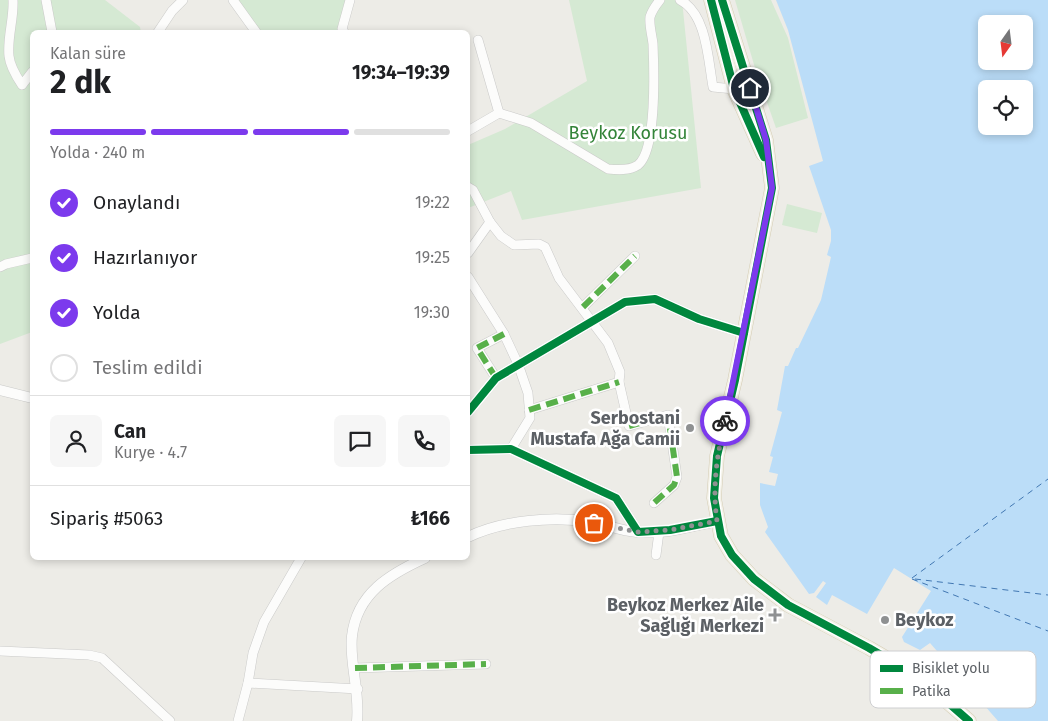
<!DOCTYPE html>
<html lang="tr">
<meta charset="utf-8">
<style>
body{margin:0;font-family:"Fira Sans",sans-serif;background:#f6f6f6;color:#202124;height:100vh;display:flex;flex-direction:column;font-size:19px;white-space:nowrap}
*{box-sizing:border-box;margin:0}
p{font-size:16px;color:#757577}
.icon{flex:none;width:28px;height:28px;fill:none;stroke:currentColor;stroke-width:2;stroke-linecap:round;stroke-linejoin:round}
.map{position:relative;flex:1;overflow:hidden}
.details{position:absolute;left:30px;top:30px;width:440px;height:530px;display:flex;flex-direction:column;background:#fff;border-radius:8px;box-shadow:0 2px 8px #0003}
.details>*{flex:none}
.needle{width:32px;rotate:194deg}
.tools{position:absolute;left:978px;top:15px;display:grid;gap:10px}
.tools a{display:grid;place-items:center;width:55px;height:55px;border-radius:8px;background:#fff;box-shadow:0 2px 8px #0003;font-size:25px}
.pin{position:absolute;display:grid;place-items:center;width:42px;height:42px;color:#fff;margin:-21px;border:2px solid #fff;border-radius:50%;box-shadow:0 1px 5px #0007}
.courier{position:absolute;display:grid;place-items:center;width:50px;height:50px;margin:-25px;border:4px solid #7c3aed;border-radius:50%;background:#fff;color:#222;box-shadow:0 1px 6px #0007}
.headline em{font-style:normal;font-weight:700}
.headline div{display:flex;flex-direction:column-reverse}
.headline{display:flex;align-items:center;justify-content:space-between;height:85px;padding:0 20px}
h1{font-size:32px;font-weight:700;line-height:38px}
.bar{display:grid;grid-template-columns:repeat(4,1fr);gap:8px 5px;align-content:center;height:60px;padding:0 20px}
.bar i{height:6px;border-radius:4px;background:#e0e0e0}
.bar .current{background:#7c3aed}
.bar p{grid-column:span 4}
.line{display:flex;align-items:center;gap:12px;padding:0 20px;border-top:1px solid #e0e0e0}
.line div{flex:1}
.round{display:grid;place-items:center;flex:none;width:52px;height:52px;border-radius:8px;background:#f6f6f6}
ol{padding:0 20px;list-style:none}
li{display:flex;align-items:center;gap:15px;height:55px}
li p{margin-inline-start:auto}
li .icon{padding:5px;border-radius:50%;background:#7c3aed;color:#fff;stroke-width:4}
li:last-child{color:#757577}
li i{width:28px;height:28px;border:2px solid #e0e0e0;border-radius:50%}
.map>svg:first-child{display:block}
.green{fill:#d5e9d3}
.water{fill:#bbddf8;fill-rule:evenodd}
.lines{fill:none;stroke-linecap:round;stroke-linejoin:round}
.ferry{stroke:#4177b2;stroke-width:1;stroke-dasharray:6 5;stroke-linecap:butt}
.minor-casing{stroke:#cacac9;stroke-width:10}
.tertiary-casing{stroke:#cacac9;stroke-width:11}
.primary-casing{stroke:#d5cdb5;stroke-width:15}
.minor{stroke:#fcfcfb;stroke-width:9}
.tertiary{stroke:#fcfcfb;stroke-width:10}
.primary{stroke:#f3f1e8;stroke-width:14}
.quiet{stroke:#58b04a;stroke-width:6;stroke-dasharray:12 6;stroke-linecap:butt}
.cycleway-casing{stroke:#fff;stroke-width:11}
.cycleway{stroke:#00873e;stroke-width:8}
.done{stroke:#8f9192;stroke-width:5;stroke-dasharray:0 9}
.route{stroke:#7c3aed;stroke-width:6}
.poi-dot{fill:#8f9192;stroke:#fff;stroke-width:2}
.labels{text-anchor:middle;stroke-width:5;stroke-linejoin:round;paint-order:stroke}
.park-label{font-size:18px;fill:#348439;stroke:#fff}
.poi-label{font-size:18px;font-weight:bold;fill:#5c6065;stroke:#fff;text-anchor:end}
.key{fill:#fff;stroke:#cecfd1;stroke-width:1}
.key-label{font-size:14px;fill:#5c6065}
</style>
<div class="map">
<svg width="1048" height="721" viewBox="0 0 1048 721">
<rect width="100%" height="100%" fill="#edece7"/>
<g class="green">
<path d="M 0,0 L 105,0 L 140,27 L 141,32 L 32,32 L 32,332 L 0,344 Z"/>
<path d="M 235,0 L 348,0 L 341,32 L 258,32 Z"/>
<path d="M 569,0 L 682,0 L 701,188 L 522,220 L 511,191 L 468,208 L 468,145 L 505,129 L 587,81 Z"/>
<path d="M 735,0 L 771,0 L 788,38 L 808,118 L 776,128 L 755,68 Z"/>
<path d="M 787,204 L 822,213 L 817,233 L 782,225 Z"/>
</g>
<path class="water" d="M 776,0 L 1048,0 L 1048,721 L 998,721 L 930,643 L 920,650 L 904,642 L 902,637 L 931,591 L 894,568 L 867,614 L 832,595 L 827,605 L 816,597 L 826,583 L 823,581 L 814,593 L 809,594 L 765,532 L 768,527 L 760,505 L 760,483 L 775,486 L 778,474 L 769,472 L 773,457 L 770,456 L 782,412 L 777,410 L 785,366 L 788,366 L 796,348 L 798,348 L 821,300 L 831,257 L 827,255 L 831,241 L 831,230 L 809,166 L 823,161 L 788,30 ZM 986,24 L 1024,24 L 1024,61 L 986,61 ZM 986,89 L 1024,89 L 1024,126 L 986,126 Z"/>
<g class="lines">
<g class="ferry">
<path d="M 912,578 L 1048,479"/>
<path d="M 912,579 L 1048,631"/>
<path d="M 915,579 L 1048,595"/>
</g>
<g class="minor-casing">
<g id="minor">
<path d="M 13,0 C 14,19 7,38 9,56 C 10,66 16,76 22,85 L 32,72"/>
<path d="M 46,0 L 52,32"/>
<path d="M 233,0 L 256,32"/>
<path d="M 680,0 C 707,14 708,60 713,87 L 734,89"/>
<path d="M 158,32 L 172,11 L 183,0"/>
<path d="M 344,32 L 342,29 L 350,0"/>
<path d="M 478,40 L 499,113"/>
<path d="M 499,113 L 531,123 L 608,169 C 617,170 629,171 638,165 C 657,150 654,68 653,44 C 652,35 649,25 650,17 C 652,10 656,5 660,0"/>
<path d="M 468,131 L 499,113"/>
<path d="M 468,187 L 473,190 L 490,222 L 501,236 L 514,245 L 539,244 L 545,247 L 559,278 L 608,343 L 620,372 L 619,382 L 629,426 L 668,415 L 677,477 L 674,485 L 654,503"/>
<path d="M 468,253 L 490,222"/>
<path d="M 0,267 L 6,264 L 32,258"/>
<path d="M 468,277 L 504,334 L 518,364 L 528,393 L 530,418 L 511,449"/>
<path d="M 583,307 L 635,256"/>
<path d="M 496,378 L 477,348 L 504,334"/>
<path d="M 529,410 L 619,382"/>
<path d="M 656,555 L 659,532"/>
<path d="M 0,651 L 89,655 L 102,658 L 170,721"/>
<path d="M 355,668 L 486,664"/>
<path d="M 248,683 L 358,689"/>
<path d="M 238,721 L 248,683 L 253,653 L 264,622 L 301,558"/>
</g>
</g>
<g class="tertiary-casing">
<g id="tertiary">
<path d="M 0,390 L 32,398"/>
<path d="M 468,412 L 496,378 L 625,302 L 655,299 L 699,319 L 744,333"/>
<path d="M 468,450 L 511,449 L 616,498 L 638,532"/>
<path d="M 468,537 C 503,520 553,516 592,522 C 607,525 622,531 637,532 C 663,535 692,526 717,521"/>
<path d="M 357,721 C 360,691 349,662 352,636 C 357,593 390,574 425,558"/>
</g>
</g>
<g class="primary-casing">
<g id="primary">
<path d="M 711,0 L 734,89 L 763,154"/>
<path d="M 722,0 L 766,140 L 772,188 L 735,380 L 717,456 L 714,498 L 721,536 L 732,555 L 754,579 L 788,605 L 869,648 L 920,678 L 969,721"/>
</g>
</g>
<use href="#minor" class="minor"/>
<use href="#tertiary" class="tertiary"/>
<use href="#primary" class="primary"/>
<g class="quiet">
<path d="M 583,307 L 635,256"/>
<path d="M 496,378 L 477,348 L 504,334"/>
<path d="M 529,410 L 619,382"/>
<path d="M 629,426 L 668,415 L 677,477 L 674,485 L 654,503"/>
<path d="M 355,668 L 486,664"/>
</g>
<g class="cycleway-casing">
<g id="cycleway">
<path d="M 711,0 L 734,89 L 764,157"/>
<path d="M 722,0 L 766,140 L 772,188 L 735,380 L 717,456 L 714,498 L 721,536 L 732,555 L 754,579 L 788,605 L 869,648 L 920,678 L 969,721"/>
<path d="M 468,412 L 496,378 L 625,302 L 655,299 L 699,319 L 744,333"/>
<path d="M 468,450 L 511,449 L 616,498 L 638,532 L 670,530 L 717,521"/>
</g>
</g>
<use href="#cycleway" class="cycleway"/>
</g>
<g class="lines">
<path class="done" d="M 594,523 L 638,532 L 670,530 L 717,521 C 712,486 717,455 725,421"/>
<path class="route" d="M 725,421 L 772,188 L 766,140 L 750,88"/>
</g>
<g class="poi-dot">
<circle cx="690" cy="428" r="5"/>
<path d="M772.5 607.5h5v5h5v5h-5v5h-5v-5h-5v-5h5z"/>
<circle cx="885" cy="620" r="5"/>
</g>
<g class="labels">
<g class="park-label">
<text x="628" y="139">Beykoz Korusu</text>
</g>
<g class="poi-label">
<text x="680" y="424">Serbostani<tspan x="680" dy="21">Mustafa Ağa Camii</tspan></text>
<text x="764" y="611">Beykoz Merkez Aile<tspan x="764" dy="21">Sağlığı Merkezi</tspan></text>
<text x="895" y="626" text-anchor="start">Beykoz</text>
</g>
</g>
<rect x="870" y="651" width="166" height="57" rx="8" class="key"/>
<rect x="880" y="665" width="23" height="7" fill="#00873e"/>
<rect x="880" y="688" width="23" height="6" fill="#58b04a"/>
<g class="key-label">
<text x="912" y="673">Bisiklet yolu</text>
<text x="912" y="696">Patika</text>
</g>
</svg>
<div class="tools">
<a><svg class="needle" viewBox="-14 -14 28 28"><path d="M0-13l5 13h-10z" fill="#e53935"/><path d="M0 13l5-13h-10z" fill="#757577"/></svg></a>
<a><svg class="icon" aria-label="locate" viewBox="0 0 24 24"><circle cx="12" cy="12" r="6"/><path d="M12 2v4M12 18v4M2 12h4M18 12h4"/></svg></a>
</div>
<div class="pin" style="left:594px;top:523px;background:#ea580c"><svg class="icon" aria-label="bag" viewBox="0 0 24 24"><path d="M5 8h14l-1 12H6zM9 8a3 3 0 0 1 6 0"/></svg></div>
<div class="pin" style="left:750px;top:88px;background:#1f2937"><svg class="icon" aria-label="home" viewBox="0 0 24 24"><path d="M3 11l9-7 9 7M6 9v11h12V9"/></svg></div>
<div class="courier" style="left:725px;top:421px"><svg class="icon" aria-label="bike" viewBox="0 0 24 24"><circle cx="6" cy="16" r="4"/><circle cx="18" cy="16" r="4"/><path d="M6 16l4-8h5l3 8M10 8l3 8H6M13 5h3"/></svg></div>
<section class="details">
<div class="headline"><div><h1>2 dk</h1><p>Kalan süre</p></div><em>19:34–19:39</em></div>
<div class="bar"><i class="current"></i><i class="current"></i><i class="current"></i><i></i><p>Yolda · 240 m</p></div>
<ol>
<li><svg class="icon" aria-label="check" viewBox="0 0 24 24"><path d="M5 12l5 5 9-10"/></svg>Onaylandı<p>19:22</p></li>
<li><svg class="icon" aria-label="check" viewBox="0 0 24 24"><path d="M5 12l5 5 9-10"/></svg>Hazırlanıyor<p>19:25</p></li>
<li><svg class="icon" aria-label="check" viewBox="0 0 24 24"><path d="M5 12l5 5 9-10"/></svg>Yolda<p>19:30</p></li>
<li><i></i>Teslim edildi</li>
</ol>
<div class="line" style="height:90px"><a class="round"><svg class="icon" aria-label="person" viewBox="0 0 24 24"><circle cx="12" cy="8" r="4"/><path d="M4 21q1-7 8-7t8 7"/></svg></a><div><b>Can</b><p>Kurye · 4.7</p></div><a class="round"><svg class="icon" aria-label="chat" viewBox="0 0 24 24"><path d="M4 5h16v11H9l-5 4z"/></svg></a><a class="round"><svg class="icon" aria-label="phone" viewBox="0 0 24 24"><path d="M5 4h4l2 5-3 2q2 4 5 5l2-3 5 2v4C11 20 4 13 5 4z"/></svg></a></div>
<div class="line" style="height:65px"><div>Sipariş #5063</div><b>₺166</b></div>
</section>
</div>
